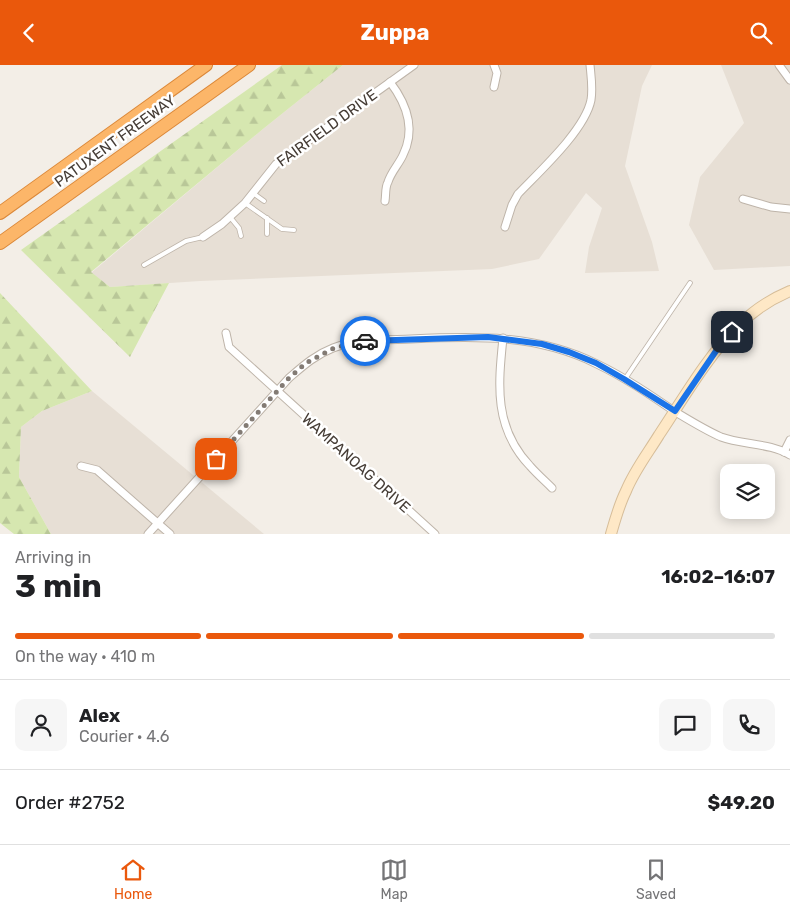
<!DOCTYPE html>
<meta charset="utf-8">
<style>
body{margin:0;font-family:Rubik,sans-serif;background:#f6f6f6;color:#202124;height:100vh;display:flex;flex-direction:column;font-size:19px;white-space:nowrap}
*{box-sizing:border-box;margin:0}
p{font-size:16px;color:#757577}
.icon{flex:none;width:28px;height:28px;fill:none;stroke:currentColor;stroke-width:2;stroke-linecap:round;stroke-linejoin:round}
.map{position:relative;height:469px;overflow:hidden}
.sheet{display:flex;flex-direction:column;background:#fff;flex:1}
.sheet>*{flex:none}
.fabs{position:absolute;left:720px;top:399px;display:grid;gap:10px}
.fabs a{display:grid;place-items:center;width:55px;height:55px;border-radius:10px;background:#fff;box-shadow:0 2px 12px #0003;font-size:25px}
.pin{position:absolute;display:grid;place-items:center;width:42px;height:42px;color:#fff;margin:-21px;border-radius:10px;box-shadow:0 2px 8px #0006}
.courier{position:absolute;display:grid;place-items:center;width:50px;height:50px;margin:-25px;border:4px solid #1a73e8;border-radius:50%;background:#fff;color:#222;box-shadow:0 1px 6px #0007}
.head em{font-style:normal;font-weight:700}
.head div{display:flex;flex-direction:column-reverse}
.head{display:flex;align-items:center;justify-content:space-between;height:85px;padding:0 15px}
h1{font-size:32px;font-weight:700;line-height:38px}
.bar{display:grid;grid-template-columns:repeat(4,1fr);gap:8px 5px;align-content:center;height:60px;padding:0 15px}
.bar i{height:6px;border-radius:4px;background:#e0e0e0}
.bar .selected{background:#ea580c}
.bar p{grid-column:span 4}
.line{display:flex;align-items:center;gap:12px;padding:0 15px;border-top:1px solid #e0e0e0}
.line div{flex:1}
.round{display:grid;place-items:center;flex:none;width:52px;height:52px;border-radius:10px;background:#f6f6f6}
header{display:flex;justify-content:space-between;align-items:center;height:65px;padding:0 15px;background:#ea580c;color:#fff;font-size:22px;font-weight:700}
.dock{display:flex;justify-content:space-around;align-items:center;height:70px;border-top:1px solid #e0e0e0;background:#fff;font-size:14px;color:#757577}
.dock a{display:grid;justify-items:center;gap:2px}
.dock .selected{color:#ea580c}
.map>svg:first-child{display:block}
.residential{fill:#e7dfd5}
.forest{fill:url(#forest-firs)}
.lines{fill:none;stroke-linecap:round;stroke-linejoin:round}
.lane-casing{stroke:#beb4a9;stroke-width:5.5}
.street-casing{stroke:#beb4a9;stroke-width:9}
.secondary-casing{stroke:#d6bd99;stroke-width:12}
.highway-casing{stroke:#db8839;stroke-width:14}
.lane{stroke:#fff;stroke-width:4}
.street{stroke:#fff;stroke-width:7}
.secondary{stroke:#fee8c6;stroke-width:10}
.highway{stroke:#fcb669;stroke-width:12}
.done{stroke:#837b74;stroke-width:5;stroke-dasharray:0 9}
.route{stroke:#1a73e8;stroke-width:6}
.labels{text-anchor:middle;stroke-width:5;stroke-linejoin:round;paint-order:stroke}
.street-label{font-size:15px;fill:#463d36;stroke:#fff}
</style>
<header><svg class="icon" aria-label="back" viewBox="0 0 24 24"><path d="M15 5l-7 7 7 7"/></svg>Zuppa<svg class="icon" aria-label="search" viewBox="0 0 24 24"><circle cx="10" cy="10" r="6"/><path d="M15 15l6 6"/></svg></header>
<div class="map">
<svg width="790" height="469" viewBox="0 0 790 469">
<defs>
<pattern id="forest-firs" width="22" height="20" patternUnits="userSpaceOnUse" patternTransform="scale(1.25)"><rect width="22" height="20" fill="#d6e7b0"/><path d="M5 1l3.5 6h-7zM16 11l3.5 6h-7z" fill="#b9c798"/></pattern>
</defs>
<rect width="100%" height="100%" fill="#f3eee7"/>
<g class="residential">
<path d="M 343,0 L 652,0 L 642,21 L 625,101 L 652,177 L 659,206 L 585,208 L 589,182 L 602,143 L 586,128 L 539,194 L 492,204 L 200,216 L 110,222 L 91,208 L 263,64 Z"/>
<path d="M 721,0 L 790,0 L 790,201 L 714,205 L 689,160 L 700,112 L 744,58 Z"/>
<path d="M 92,326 L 264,469 L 51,469 L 19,412 L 21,362 L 42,346 Z"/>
</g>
<g class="forest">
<path d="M 282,0 L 343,0 L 263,64 L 91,207 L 110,222 L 169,218 L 130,292 L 21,185 Z"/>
<path d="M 0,228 L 92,326 L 42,346 L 21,362 L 19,412 L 51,469 L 14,469 L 0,458 Z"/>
</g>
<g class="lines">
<g class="lane-casing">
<g id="lane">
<path d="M 253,128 L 264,136"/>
<path d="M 245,138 L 282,164 L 294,165"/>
<path d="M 230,152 L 239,163 L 241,171"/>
<path d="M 267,153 L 267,169"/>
<path d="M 144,200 L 186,176 L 203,172"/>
<path d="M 625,314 L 690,218"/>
</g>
</g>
<g class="street-casing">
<g id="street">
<path d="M 494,0 L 497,8 L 494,22"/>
<path d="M 779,0 L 790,15"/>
<path d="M 743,134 L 771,142 L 790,144"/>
<path d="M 385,136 C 386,130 385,122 388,117 C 391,107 399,99 403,90 C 416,64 406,38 390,17"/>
<path d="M 505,162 L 512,140 L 518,129 C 540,106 585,65 591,35 C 593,23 591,11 590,0"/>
<path d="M 203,172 L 222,159 L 245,138 L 276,99 L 414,0"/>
<path d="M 226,268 L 229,282 L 435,469"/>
<path d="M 503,273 C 498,321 494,363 530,401 C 537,409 545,416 552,423"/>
<path d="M 784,387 L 790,375"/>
<path d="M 81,401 L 97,405 L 170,469"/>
<path d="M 148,469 L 289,313 C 303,301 315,290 333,283 C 357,274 385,275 411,274 C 476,271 537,269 597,299 C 624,312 649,329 674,346 C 689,355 705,365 721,372 C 743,380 770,378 790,390"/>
</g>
</g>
<g class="secondary-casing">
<path id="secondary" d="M 611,469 C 615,455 619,440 626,426 C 634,406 648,388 659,370 C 683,334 708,290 739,260 C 754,245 771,234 790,226"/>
</g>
<g class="highway-casing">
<g id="highway">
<path d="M 0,148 L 206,0"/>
<path d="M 0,178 L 249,0"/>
</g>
</g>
<use href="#lane" class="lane"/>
<use href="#street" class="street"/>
<use href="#secondary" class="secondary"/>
<use href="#highway" class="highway"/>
</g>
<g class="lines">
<path class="done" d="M 216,394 L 289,313 L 306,298 L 334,283 L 365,276"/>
<path class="route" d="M 365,276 L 488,272 L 542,279 L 569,287 L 596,298 L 624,314 L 675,346 L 716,286 L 732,267"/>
</g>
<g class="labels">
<g class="street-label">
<text transform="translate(327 63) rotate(-36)" y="5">FAIRFIELD DRIVE</text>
<text transform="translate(115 76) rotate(-36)" y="5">PATUXENT FREEWAY</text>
<text transform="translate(356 398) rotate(42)" y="5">WAMPANOAG DRIVE</text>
</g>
</g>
</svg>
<div class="fabs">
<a><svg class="icon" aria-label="layers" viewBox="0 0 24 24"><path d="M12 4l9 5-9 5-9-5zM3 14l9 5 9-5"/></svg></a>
</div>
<div class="pin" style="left:216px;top:394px;background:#ea580c"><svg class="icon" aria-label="bag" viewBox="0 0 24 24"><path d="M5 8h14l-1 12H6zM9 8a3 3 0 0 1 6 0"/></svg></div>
<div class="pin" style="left:732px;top:267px;background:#1f2937"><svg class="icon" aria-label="home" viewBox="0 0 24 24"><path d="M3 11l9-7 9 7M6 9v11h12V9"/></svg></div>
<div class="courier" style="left:365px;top:276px"><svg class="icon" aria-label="car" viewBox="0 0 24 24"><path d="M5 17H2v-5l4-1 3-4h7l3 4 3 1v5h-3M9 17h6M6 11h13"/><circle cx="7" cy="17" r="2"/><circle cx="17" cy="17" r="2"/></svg></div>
</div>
<section class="sheet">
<div class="head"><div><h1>3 min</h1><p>Arriving in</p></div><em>16:02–16:07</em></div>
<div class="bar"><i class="selected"></i><i class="selected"></i><i class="selected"></i><i></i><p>On the way · 410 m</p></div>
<div class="line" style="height:90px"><a class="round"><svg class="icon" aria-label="person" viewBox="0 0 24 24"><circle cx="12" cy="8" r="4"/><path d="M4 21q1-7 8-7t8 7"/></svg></a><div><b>Alex</b><p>Courier · 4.6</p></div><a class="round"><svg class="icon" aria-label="chat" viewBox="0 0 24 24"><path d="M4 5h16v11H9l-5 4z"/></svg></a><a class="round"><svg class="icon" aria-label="phone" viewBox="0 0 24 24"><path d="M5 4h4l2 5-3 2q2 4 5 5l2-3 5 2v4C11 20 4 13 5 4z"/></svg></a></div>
<div class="line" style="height:65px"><div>Order #2752</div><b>$49.20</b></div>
</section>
<nav class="dock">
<a class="selected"><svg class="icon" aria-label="home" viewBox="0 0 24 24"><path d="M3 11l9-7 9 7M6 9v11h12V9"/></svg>Home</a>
<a><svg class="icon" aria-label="map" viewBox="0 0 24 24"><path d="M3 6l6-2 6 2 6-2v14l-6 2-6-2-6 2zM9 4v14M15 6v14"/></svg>Map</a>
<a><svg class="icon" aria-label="saved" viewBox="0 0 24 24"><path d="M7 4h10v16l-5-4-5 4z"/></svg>Saved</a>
</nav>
